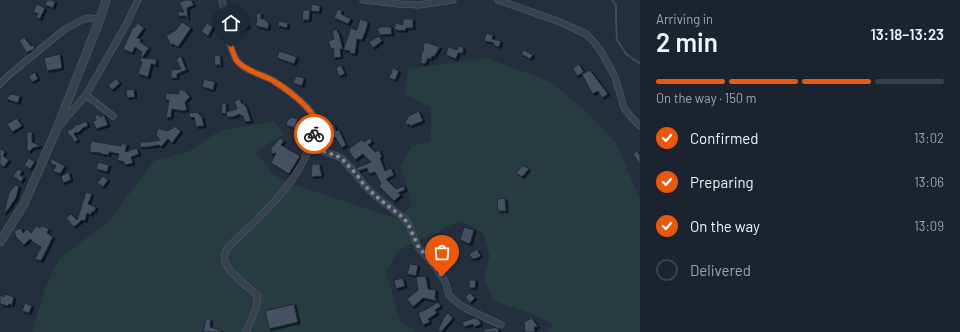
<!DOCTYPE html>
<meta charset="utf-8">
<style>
body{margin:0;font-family:Barlow,sans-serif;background:#282f3a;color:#f1f3f6;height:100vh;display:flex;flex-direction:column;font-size:15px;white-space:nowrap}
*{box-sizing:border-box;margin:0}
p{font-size:13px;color:#a0a4aa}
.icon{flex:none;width:22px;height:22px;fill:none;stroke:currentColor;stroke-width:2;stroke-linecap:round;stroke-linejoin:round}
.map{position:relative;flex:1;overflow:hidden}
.sheet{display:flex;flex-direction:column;background:#1b232e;width:320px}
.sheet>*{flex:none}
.pin{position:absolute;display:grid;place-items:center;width:34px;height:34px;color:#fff;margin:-41px -17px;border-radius:50% 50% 50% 0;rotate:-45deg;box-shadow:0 0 4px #0007}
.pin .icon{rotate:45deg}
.courier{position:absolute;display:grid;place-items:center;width:40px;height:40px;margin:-20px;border:3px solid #ea580c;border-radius:50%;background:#fff;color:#222;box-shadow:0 1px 5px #0007}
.head em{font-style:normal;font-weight:600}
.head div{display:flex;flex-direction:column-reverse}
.head{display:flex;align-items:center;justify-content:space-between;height:68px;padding:0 16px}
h1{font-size:26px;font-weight:600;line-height:30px}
.bar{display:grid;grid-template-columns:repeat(4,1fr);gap:6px 4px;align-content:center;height:48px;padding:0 16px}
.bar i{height:5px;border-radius:3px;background:#39404a}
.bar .selected{background:#ea580c}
.bar p{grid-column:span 4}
ol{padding:0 16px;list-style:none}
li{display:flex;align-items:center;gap:12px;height:44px}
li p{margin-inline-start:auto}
li .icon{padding:4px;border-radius:50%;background:#ea580c;color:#fff;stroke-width:4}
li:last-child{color:#a0a4aa}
li i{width:22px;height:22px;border:2px solid #39404a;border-radius:50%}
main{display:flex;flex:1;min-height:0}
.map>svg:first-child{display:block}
.green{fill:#263c3f}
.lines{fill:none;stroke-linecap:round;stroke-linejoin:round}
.stream{stroke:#394c67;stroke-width:2}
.building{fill:#455162;stroke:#1f2835;filter:url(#shadow)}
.minor-casing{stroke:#565f6c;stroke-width:7}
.tertiary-casing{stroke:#565f6c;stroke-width:9}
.minor{stroke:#38414e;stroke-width:6}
.tertiary{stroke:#38414e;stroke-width:8}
.done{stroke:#828b98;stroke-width:4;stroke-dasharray:0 7.2}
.route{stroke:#ea580c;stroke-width:5}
</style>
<main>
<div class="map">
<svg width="640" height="332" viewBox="0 0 640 332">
<defs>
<filter id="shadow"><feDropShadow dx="2" dy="1.5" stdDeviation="0" flood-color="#0009"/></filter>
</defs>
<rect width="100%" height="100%" fill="#242f3e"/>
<path class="green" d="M 486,58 L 551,82 L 589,114 L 616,143 L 640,199 L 640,332 L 545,332 L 554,325 L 533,314 L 493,301 L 484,276 L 490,256 L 483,233 L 460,220 L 437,233 L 398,250 L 386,272 L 400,320 L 416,332 L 32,332 L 45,289 L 59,259 L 107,223 L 154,161 L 190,151 L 219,131 L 274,121 L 284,134 L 256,152 L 273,175 L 286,182 L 398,219 L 412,205 L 401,166 L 412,146 L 431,142 L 431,107 L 404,94 L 408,69 Z"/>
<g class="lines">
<path class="stream" d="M 612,0 L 616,5 L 616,23 L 617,40 L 626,54 L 639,63 L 640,62"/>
</g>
<g class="building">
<path d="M 47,0 L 51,0 L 55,2 L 53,8 L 45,5 Z"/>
<path d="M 184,0 L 191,0 L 194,5 L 187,8 L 188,19 L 186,16 L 178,16 L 178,12 L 184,12 L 179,3 Z"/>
<path d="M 37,4 L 45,8 L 40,19 L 36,17 L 38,14 L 33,12 Z"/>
<path d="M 312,4 L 320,6 L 319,12 L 311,11 Z"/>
<path d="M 338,9 L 342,11 L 341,14 L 351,19 L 348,24 L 334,18 Z"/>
<path d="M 303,10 L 310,10 L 309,20 L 302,20 Z"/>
<path d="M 257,13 L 261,13 L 261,18 L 260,18 L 266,20 L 269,24 L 268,29 L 256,26 Z"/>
<path d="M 360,19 L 368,22 L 366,30 L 362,40 L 357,39 L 355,54 L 350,53 L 350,51 L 344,50 L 344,48 L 351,28 L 357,30 Z"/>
<path d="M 403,19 L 413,19 L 413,28 L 406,28 L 405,31 L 402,30 L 401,31 L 394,29 L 396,23 L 403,25 Z"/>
<path d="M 242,20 L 243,22 L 245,21 L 249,26 L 238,33 L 231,24 L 235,21 L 237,23 Z"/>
<path d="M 279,21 L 288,23 L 287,28 L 278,26 Z"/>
<path d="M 182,22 L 191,28 L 178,47 L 173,44 L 171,45 L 166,36 L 176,30 Z"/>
<path d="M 138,23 L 144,28 L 137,38 L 141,39 L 140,42 L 149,48 L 142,58 L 156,59 L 156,65 L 151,64 L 148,77 L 138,74 L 142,62 L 140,62 L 142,52 L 135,47 L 132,53 L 123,49 L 133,27 L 134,28 Z"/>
<path d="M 207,23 L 213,27 L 208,36 L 202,32 L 202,30 Z"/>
<path d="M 383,26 L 383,27 L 391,27 L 392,34 L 380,35 L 377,29 Z"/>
<path d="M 336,29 L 339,34 L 343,49 L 340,49 L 341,57 L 334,58 L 333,48 L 331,49 L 328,41 L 334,39 L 333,34 L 332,32 Z"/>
<path d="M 486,33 L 493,35 L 492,39 L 501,41 L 499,47 L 493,45 L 494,43 L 484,41 Z"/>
<path d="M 379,36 L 382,41 L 373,48 L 369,42 Z"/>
<path d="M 24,37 L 31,46 L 33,45 L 35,48 L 31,51 L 31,50 L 27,53 L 19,41 Z"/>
<path d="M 425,42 L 440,47 L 434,57 L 432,56 L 431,59 L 428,58 L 426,63 L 424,64 L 421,63 L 421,56 L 424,48 L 423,47 Z"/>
<path d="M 458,46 L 463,47 L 463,53 L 458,53 L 456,59 L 446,55 L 448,47 L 458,50 Z"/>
<path d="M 524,50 L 533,55 L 530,59 L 521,54 Z"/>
<path d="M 279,51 L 297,57 L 294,64 L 277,58 Z"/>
<path d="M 60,54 L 62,68 L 47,71 L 44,58 Z"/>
<path d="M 220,55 L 221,65 L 215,65 L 214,56 Z"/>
<path d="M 181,56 L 186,69 L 188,69 L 177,74 L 177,78 L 171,78 L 171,70 L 181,69 L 176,59 Z"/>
<path d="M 579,64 L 584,72 L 577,76 L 573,68 Z"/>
<path d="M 341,65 L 345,74 L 339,76 L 336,68 Z"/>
<path d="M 393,68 L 399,71 L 395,80 L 389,78 Z"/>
<path d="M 590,70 L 608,94 L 602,98 L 598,91 L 593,94 L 589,88 L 582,74 Z"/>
<path d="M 35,72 L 38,79 L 32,82 L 29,76 Z"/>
<path d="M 296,76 L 304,78 L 302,86 L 293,83 Z"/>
<path d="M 116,79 L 120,83 L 112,90 L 108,85 Z"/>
<path d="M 204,79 L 215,82 L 213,90 L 202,87 Z"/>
<path d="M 134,89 L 135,97 L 127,98 L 126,90 Z"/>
<path d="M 180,89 L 185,91 L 190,97 L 185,102 L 187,110 L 183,111 L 172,109 L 171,117 L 166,118 L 169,100 L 165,100 L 166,93 L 178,94 Z"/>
<path d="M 11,94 L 20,96 L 18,103 L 6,99 Z"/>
<path d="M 240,99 L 242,104 L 244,103 L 245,106 L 246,106 L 251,121 L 245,122 L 243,116 L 241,116 L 240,114 L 233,117 L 227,117 L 226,112 L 237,109 L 234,101 Z"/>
<path d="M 222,103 L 226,103 L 226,114 L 221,113 Z"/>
<path d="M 419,111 L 423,121 L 410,126 L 409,124 L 407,125 L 405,121 L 408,119 L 407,117 Z"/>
<path d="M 197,112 L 202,117 L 204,126 L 196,127 L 194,117 L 190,118 L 189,113 Z"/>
<path d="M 99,114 L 100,117 L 104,115 L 108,125 L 96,129 L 93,121 L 96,120 L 95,116 Z"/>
<path d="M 292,117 L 298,119 L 295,128 L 286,125 L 287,121 Z"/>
<path d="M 17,118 L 22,126 L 12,132 L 7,124 Z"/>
<path d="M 86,121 L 88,126 L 83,128 L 78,133 L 76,132 L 74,134 L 78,140 L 75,142 L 67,132 L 70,129 L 71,130 L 77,124 L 78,125 Z"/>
<path d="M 334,124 L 336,131 L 339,130 L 346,145 L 342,148 L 335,137 L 333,138 L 330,132 L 325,133 L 323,127 Z"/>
<path d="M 174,126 L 181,131 L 172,143 L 168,139 L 161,147 L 159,145 L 148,147 L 140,147 L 140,142 L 148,142 L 160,140 L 156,135 L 158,128 L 168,131 L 171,128 L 172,129 Z"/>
<path d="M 27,132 L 32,132 L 32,142 L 41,146 L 33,148 L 29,152 L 27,149 Z"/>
<path d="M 280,138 L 284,141 L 281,145 L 300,156 L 289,174 L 271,163 L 276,153 L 271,154 L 271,147 L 272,147 Z"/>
<path d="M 370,138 L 372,142 L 368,145 L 375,152 L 379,150 L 382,157 L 380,158 L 385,171 L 391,168 L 394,175 L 386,179 L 396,189 L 404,186 L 405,190 L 398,193 L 401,195 L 394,201 L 379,186 L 381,184 L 375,172 L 369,174 L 367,168 L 359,171 L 356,168 L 371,162 L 363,154 L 355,160 L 350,153 L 349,149 L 362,139 L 364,142 Z"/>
<path d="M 91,141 L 121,146 L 122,143 L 127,145 L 125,152 L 137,148 L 139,154 L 131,157 L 133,163 L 125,165 L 124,162 L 117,160 L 119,154 L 109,152 L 109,155 L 101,154 L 101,153 L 99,153 L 90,152 L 90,144 L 91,144 Z"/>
<path d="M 0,148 L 5,152 L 3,156 L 9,160 L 4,167 L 0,164 Z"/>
<path d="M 637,151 L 640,155 L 640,165 L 633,154 Z"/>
<path d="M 29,158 L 35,162 L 30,169 L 24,165 Z"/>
<path d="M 52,159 L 65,166 L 60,174 L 53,171 L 56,166 L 50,163 Z"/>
<path d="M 98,162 L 109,165 L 107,172 L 96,169 Z"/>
<path d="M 312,164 L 320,164 L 320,171 L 321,171 L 322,176 L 311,177 Z"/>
<path d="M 523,165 L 529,169 L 522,177 L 516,173 Z"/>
<path d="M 18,169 L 22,171 L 20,175 L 24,177 L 21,182 L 13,176 Z"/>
<path d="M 69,172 L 71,180 L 63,183 L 61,176 Z"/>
<path d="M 103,176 L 108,180 L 103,187 L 97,183 Z"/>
<path d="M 15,185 L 19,186 L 16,198 L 11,205 L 11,206 L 4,214 L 9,193 Z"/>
<path d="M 86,192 L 92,194 L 88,204 L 96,207 L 94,212 L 92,211 L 91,215 L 87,213 L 85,221 L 82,220 L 74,227 L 66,218 L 71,214 L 77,220 Z"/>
<path d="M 505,198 L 506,211 L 498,211 L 497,199 Z"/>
<path d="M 36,226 L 40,228 L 41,226 L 43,226 L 49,229 L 47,233 L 53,237 L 41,261 L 35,259 L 41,247 L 33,242 L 30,239 L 24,245 L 16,237 L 14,231 L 21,228 L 23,233 L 27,229 L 31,233 Z"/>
<path d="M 464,227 L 474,230 L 470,244 L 460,240 Z"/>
<path d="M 436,246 L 449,248 L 448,256 L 435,254 Z"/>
<path d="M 477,249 L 481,256 L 475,259 L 474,258 L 472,259 L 469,254 Z"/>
<path d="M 410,264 L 418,265 L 416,276 L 407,274 Z"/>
<path d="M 426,276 L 428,289 L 436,290 L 435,297 L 437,301 L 423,298 L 413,307 L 407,299 L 418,290 L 416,277 Z"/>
<path d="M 403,278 L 405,286 L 396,289 L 394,280 Z"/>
<path d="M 469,280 L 476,280 L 475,288 L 469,288 Z"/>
<path d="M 470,293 L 475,298 L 470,303 L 465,297 Z"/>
<path d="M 5,294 L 14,297 L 12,305 L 9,304 L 8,306 L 0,304 L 0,295 L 4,297 Z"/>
<path d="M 438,302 L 441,306 L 435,310 L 437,313 L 428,319 L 430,322 L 423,325 L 418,313 L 427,309 Z"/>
<path d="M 25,303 L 32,306 L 29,313 L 22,311 Z"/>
<path d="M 294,304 L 298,322 L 269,329 L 265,311 Z"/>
<path d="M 448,313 L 453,318 L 441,332 L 438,330 L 443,320 L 443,319 Z"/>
<path d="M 475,318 L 479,320 L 481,324 L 474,327 L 473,324 L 464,327 L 462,322 Z"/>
<path d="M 532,318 L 538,327 L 534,327 L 535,332 L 525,332 L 524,322 Z"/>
<path d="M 206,319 L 211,319 L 210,327 L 221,330 L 221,332 L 203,332 Z"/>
<path d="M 494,327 L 499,329 L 498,332 L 484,332 L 484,329 L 494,328 Z"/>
</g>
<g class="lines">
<g class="minor-casing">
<g id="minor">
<path d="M 222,0 C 226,19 226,42 236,59 C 243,71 261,74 272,80 C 278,84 284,88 290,92 C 298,99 313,110 316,121 C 317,127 314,134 312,139 C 299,185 260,216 227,248 C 225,253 223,258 226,264 C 231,275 249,287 258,296 L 256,308 L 246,332"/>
<path d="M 363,0 L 399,4 L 419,5 L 453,0"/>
<path d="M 498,0 L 560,22 L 586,34 L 594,42 L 602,53 L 615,77 L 624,108 L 632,118 L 640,126"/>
<path d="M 0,84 L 9,75 L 65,29 L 84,19 L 89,18 L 100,19"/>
<path d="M 86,95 L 113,116"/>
<path d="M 60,125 L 86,95 L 126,25 L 138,0"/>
<path d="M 310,147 L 337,156 L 342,159 L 356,174 L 365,186 L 379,199 L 404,218 L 409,225 L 418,247 L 433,264 L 443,278 L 446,284 L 449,295 L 452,298 L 463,307 L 501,325"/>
</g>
</g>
<g class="tertiary-casing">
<path id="tertiary" d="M 0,242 L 24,204 L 57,128 L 100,19 L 106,0"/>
</g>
<use href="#minor" class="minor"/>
<use href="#tertiary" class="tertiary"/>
</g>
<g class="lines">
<path class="done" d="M 314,134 L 310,147 L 337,156 L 342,159 L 356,174 L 365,186 L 379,199 L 404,218 L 409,226 L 418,246 L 433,264 L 442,276"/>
<path class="route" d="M 231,47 C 233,51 234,57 237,61 C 246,71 260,74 272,80 C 284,87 313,108 316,122 C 316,126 315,130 314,134"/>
</g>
</svg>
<div class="pin" style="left:442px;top:276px;background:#ea580c"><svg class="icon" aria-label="bag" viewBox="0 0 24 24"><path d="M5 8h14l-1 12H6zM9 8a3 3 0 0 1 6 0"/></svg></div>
<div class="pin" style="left:231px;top:47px;background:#1f2937"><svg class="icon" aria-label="home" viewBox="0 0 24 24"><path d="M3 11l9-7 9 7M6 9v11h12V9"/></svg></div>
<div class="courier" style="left:314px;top:134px"><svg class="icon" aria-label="bike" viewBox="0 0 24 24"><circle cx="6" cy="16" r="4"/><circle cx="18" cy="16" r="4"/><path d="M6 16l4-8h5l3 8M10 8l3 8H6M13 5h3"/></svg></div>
</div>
<section class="sheet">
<div class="head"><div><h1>2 min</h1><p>Arriving in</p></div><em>13:18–13:23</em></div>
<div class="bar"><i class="selected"></i><i class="selected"></i><i class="selected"></i><i></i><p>On the way · 150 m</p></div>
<ol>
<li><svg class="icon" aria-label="check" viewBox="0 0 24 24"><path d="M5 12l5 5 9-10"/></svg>Confirmed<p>13:02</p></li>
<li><svg class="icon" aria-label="check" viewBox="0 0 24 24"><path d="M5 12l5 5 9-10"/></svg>Preparing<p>13:06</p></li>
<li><svg class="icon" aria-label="check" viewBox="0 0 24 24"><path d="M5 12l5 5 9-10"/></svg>On the way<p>13:09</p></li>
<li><i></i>Delivered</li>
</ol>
</section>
</main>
